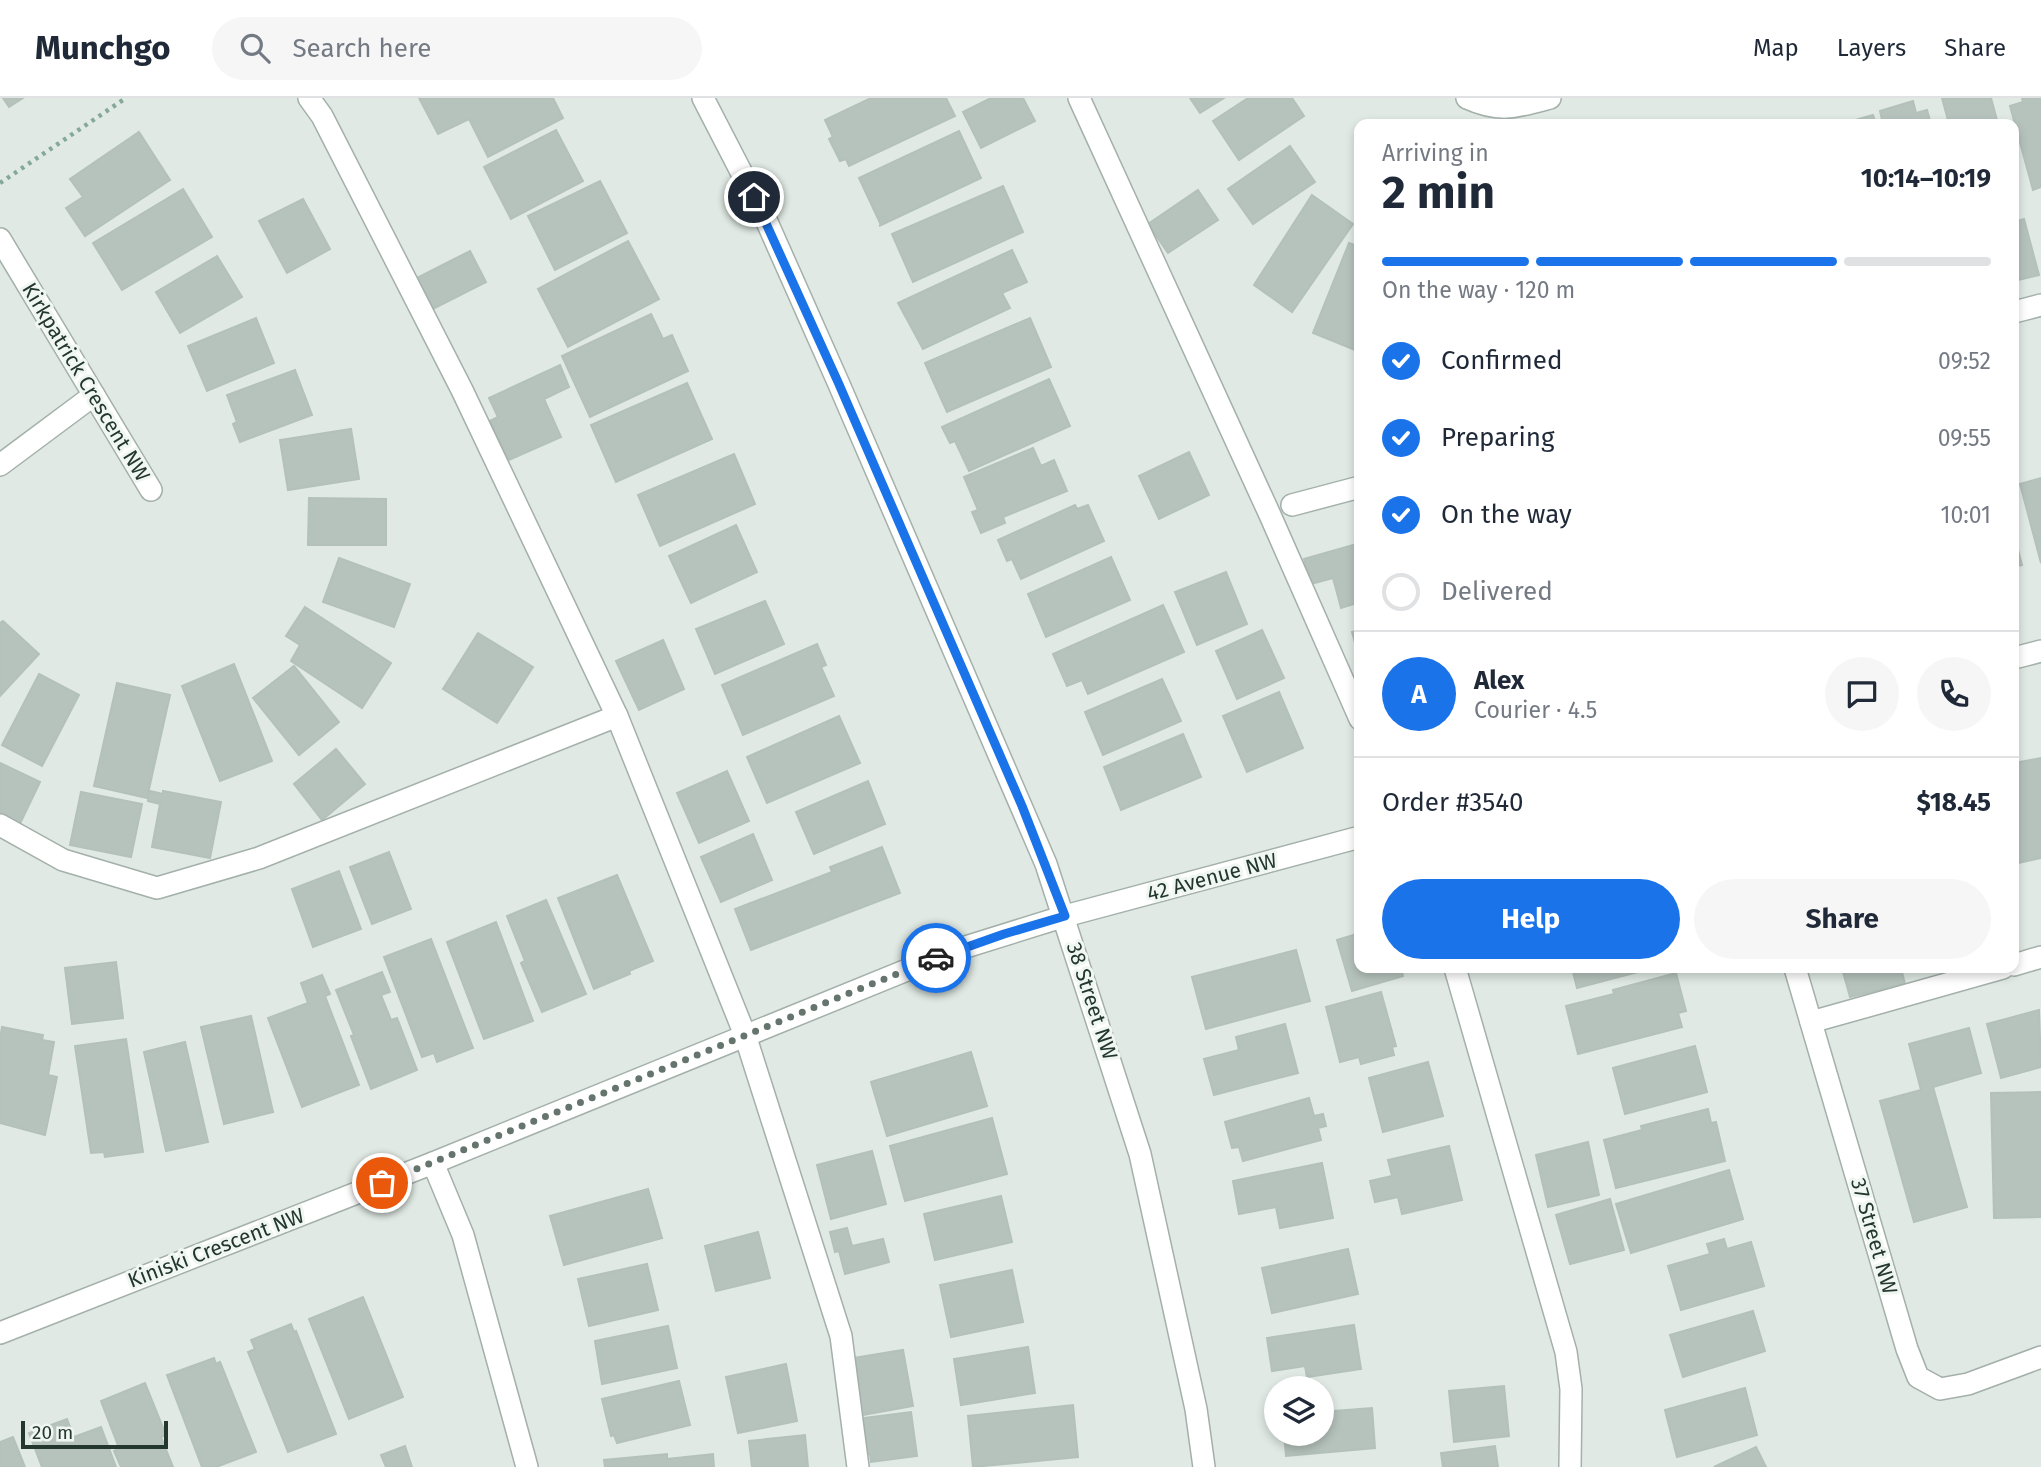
<!DOCTYPE html>
<meta charset="utf-8">
<style>
body{margin:0;font-family:"Fira Sans",sans-serif;background:#f6f6f7;color:#1f2937;height:100vh;display:flex;flex-direction:column;font-size:26px;white-space:nowrap}
*{box-sizing:border-box;margin:0}
p{font-size:23px;color:#747a83}
.icon{flex:none;width:38px;height:38px;fill:none;stroke:currentColor;stroke-width:2;stroke-linecap:round;stroke-linejoin:round}
.map{position:relative;flex:1;overflow:hidden}
.sheet{position:absolute;left:1354px;top:21px;width:665px;height:854px;display:flex;flex-direction:column;background:#fff;border-radius:14px;box-shadow:0 4px 10px #0003}
.sheet>*{flex:none}
.buttons{position:absolute;left:1264px;top:1278px;display:grid;gap:14px}
.buttons a{display:grid;place-items:center;width:70px;height:70px;border-radius:50%;background:#fff;box-shadow:0 4px 10px #0003;font-size:35px}
.scale{position:absolute;left:21px;bottom:18px;width:147px;box-sizing:border-box;padding-left:7px;border:4px solid #23372f;border-top:0;font-size:19px;line-height:24px;white-space:nowrap;color:#23372f;-webkit-text-stroke:5px #f0f6f2;paint-order:stroke}
.pin{position:absolute;display:grid;place-items:center;width:60px;height:60px;color:#fff;margin:-30px;border:4px solid #fff;border-radius:50%;box-shadow:0 2px 7px #0007}
.courier{position:absolute;display:grid;place-items:center;width:70px;height:70px;margin:-35px;border:5px solid #1a73e8;border-radius:50%;background:#fff;color:#222;box-shadow:0 2px 9px #0007}
.overview em{font-style:normal;font-weight:700}
.overview div{display:flex;flex-direction:column-reverse}
.overview{display:flex;align-items:center;justify-content:space-between;height:119px;padding:0 28px}
h1{font-size:46px;font-weight:700;line-height:52px}
.bar{display:grid;grid-template-columns:repeat(4,1fr);gap:10px 7px;align-content:center;height:84px;padding:0 28px}
.bar i{height:9px;border-radius:5px;background:#e0e1e3}
.bar .on{background:#1a73e8}
.bar p{grid-column:span 4}
.line{display:flex;align-items:center;gap:18px;padding:0 28px;border-top:2px solid #e0e1e3}
.line div{flex:1}
.round{display:grid;place-items:center;flex:none;width:74px;height:74px;border-radius:37px;background:#f6f6f7}
ol{padding:0 28px;list-style:none}
li{display:flex;align-items:center;gap:21px;height:77px}
li p{margin-inline-start:auto}
li .icon{padding:7px;border-radius:50%;background:#1a73e8;color:#fff;stroke-width:4}
li:last-child{color:#747a83}
li i{width:38px;height:38px;border:4px solid #e0e1e3;border-radius:50%}
.cta{display:flex;gap:14px;margin-top:auto;padding:14px 28px}
.cta a{flex:1;height:80px;border-radius:42px;background:#1a73e8;color:#fff;font-size:28px;font-weight:700;line-height:80px;text-align:center}
.cta a+a{background:#f6f6f7;color:#1f2937}
header{display:flex;align-items:center;gap:42px;box-sizing:border-box;height:98px;padding:0 35px;background:#fff;border-bottom:2px solid #e0e1e3}
header strong{font-size:33px}
nav{display:flex;gap:38px;margin-inline-start:auto;font-size:24px}
.search{width:490px;height:63px;background:#f6f6f7;display:flex;align-items:center;gap:18px;box-sizing:border-box;padding:0 24px;border-radius:38px;color:#747a83;font-size:26px}
.map>svg:first-child{display:block}
.building{fill:#b6c3bd;stroke:#b3c1ba;stroke-width:2}
.lines{fill:none;stroke-linecap:round;stroke-linejoin:round}
.service-casing{stroke:#a4b0aa;stroke-width:24}
.minor-casing{stroke:#a4b0aa;stroke-width:24}
.tertiary-casing{stroke:#a4b0aa;stroke-width:24}
.path{stroke:#84a999;stroke-width:4.5;stroke-dasharray:3.5 5;stroke-linecap:butt}
.service{stroke:#fff;stroke-width:21}
.minor{stroke:#fff;stroke-width:21}
.tertiary{stroke:#fff;stroke-width:21}
.done{stroke:#65756e;stroke-width:7;stroke-dasharray:0 12.6}
.route{stroke:#1a73e8;stroke-width:9}
.labels{text-anchor:middle;stroke-width:6;stroke-linejoin:round;paint-order:stroke}
.street-label{font-size:21px;fill:#23372f;stroke:#f0f6f2}
</style>
<header>
<strong>Munchgo</strong>
<div class="search"><svg class="icon" aria-label="search" viewBox="0 0 24 24"><circle cx="10" cy="10" r="6"/><path d="M15 15l6 6"/></svg>Search here</div>
<nav><a>Map</a><a>Layers</a><a>Share</a></nav>
</header>
<div class="map">
<svg width="2041" height="1369" viewBox="0 0 2041 1369">
<rect width="100%" height="100%" fill="#e0e9e4"/>
<g class="building">
<path d="M 3,0 L 23,0 L 9,9 Z"/>
<path d="M 419,0 L 553,0 L 563,20 L 488,59 L 469,21 L 438,36 Z"/>
<path d="M 871,0 L 946,0 L 955,18 L 849,68 L 846,61 L 840,63 L 829,41 L 833,39 L 825,22 Z"/>
<path d="M 991,0 L 1023,0 L 1035,23 L 981,50 L 963,14 Z"/>
<path d="M 1190,0 L 1224,0 L 1200,15 Z"/>
<path d="M 1248,0 L 1292,0 L 1304,18 L 1239,62 L 1213,23 Z"/>
<path d="M 1942,0 L 1991,0 L 1998,26 L 1949,26 Z"/>
<path d="M 2022,0 L 2041,0 L 2041,89 L 2033,92 L 2010,8 L 2023,4 Z"/>
<path d="M 1913,3 L 1916,15 L 1927,12 L 1931,26 L 1883,26 L 1880,13 Z"/>
<path d="M 1873,17 L 1876,26 L 1841,26 Z"/>
<path d="M 556,32 L 583,83 L 511,121 L 484,69 Z"/>
<path d="M 959,33 L 981,80 L 879,128 L 881,127 L 859,80 Z"/>
<path d="M 139,34 L 170,82 L 85,138 L 66,110 L 83,99 L 70,81 Z"/>
<path d="M 1290,48 L 1315,84 L 1253,126 L 1228,91 Z"/>
<path d="M 600,83 L 627,135 L 555,172 L 528,118 Z"/>
<path d="M 1003,88 L 1023,134 L 913,184 L 892,136 Z"/>
<path d="M 183,91 L 212,139 L 122,192 L 93,145 Z"/>
<path d="M 1198,92 L 1218,122 L 1168,155 L 1148,126 Z"/>
<path d="M 1312,97 L 1353,126 L 1292,214 L 1254,187 Z"/>
<path d="M 303,101 L 330,151 L 287,175 L 259,123 Z"/>
<path d="M 2024,121 L 2039,177 L 2014,183 L 2014,124 Z"/>
<path d="M 628,143 L 659,201 L 568,249 L 538,191 Z"/>
<path d="M 1349,145 L 1360,149 L 1360,254 L 1313,235 Z"/>
<path d="M 1012,152 L 1027,184 L 1002,195 L 1010,210 L 923,251 L 898,205 Z"/>
<path d="M 470,153 L 486,184 L 433,211 L 417,180 Z"/>
<path d="M 217,158 L 242,199 L 180,235 L 156,194 Z"/>
<path d="M 651,216 L 663,241 L 672,237 L 688,273 L 590,319 L 562,258 Z"/>
<path d="M 256,220 L 274,265 L 207,293 L 188,248 Z"/>
<path d="M 1030,220 L 1051,269 L 947,314 L 925,265 Z"/>
<path d="M 560,267 L 569,289 L 544,301 L 561,339 L 509,362 L 490,323 L 498,319 L 489,300 Z"/>
<path d="M 295,272 L 312,317 L 240,344 L 233,326 L 237,324 L 227,297 Z"/>
<path d="M 1049,281 L 1070,328 L 969,373 L 955,343 L 950,345 L 942,329 Z"/>
<path d="M 687,285 L 712,341 L 616,384 L 591,327 Z"/>
<path d="M 351,331 L 359,381 L 288,392 L 280,342 Z"/>
<path d="M 1033,350 L 1041,368 L 1054,362 L 1067,393 L 1003,419 L 1005,425 L 981,435 L 972,414 L 978,412 L 964,379 Z"/>
<path d="M 1189,354 L 1209,397 L 1159,421 L 1139,378 Z"/>
<path d="M 734,356 L 755,406 L 660,448 L 638,397 Z"/>
<path d="M 2041,380 L 2041,465 L 2020,386 Z"/>
<path d="M 309,400 L 386,401 L 386,447 L 308,447 Z"/>
<path d="M 1075,407 L 1077,411 L 1088,407 L 1104,443 L 1021,481 L 1012,461 L 1007,463 L 998,442 Z"/>
<path d="M 736,427 L 757,474 L 691,505 L 669,458 Z"/>
<path d="M 2014,436 L 2022,467 L 2014,469 Z"/>
<path d="M 1360,445 L 1360,504 L 1341,510 L 1333,480 L 1311,486 L 1304,461 Z"/>
<path d="M 1111,459 L 1130,502 L 1046,539 L 1028,496 Z"/>
<path d="M 339,460 L 410,486 L 394,529 L 323,504 Z"/>
<path d="M 1226,474 L 1247,526 L 1197,547 L 1175,494 Z"/>
<path d="M 765,503 L 784,546 L 715,576 L 696,531 Z"/>
<path d="M 1163,507 L 1184,554 L 1088,596 L 1082,582 L 1067,588 L 1053,556 Z"/>
<path d="M 305,509 L 391,565 L 362,610 L 291,563 L 300,547 L 286,538 Z"/>
<path d="M 3,523 L 39,556 L 0,598 L 0,525 Z"/>
<path d="M 1262,532 L 1284,580 L 1237,601 L 1216,553 Z"/>
<path d="M 1360,532 L 1360,563 L 1352,534 Z"/>
<path d="M 478,535 L 533,569 L 497,625 L 443,591 Z"/>
<path d="M 663,542 L 684,591 L 639,612 L 616,563 Z"/>
<path d="M 817,546 L 826,567 L 821,569 L 834,598 L 743,637 L 722,587 Z"/>
<path d="M 234,566 L 272,663 L 220,683 L 182,588 Z"/>
<path d="M 294,568 L 339,624 L 299,657 L 253,600 Z"/>
<path d="M 39,576 L 79,597 L 42,668 L 2,647 Z"/>
<path d="M 1162,581 L 1181,623 L 1103,657 L 1085,614 Z"/>
<path d="M 117,585 L 170,597 L 147,700 L 94,688 Z"/>
<path d="M 1279,594 L 1303,650 L 1247,674 L 1223,618 Z"/>
<path d="M 839,618 L 860,665 L 767,705 L 747,659 Z"/>
<path d="M 1183,636 L 1201,679 L 1121,712 L 1104,669 Z"/>
<path d="M 336,651 L 365,686 L 322,722 L 294,686 Z"/>
<path d="M 2041,660 L 2041,760 L 2014,766 L 2014,665 Z"/>
<path d="M 0,665 L 40,684 L 17,732 L 0,724 Z"/>
<path d="M 727,673 L 749,723 L 699,745 L 677,695 Z"/>
<path d="M 868,683 L 885,726 L 814,756 L 796,714 Z"/>
<path d="M 150,693 L 163,696 L 163,693 L 221,704 L 210,760 L 152,749 L 160,706 L 148,703 Z"/>
<path d="M 81,694 L 142,706 L 131,759 L 70,747 Z"/>
<path d="M 753,736 L 772,782 L 721,804 L 701,759 Z"/>
<path d="M 882,749 L 900,795 L 751,852 L 735,811 L 832,774 L 830,769 Z"/>
<path d="M 389,754 L 411,811 L 372,826 L 350,769 Z"/>
<path d="M 339,773 L 361,831 L 313,849 L 292,791 Z"/>
<path d="M 617,777 L 653,863 L 629,873 L 630,876 L 594,891 L 558,800 Z"/>
<path d="M 546,802 L 586,896 L 542,914 L 521,865 L 525,863 L 507,818 Z"/>
<path d="M 496,824 L 533,923 L 484,941 L 447,844 Z"/>
<path d="M 1360,835 L 1360,870 L 1401,870 L 1403,878 L 1352,893 L 1337,842 Z"/>
<path d="M 431,841 L 473,950 L 437,964 L 434,955 L 422,959 L 384,859 Z"/>
<path d="M 1296,852 L 1310,903 L 1206,931 L 1192,879 Z"/>
<path d="M 116,864 L 123,920 L 72,926 L 65,870 Z"/>
<path d="M 1572,870 L 1653,870 L 1577,890 Z"/>
<path d="M 1842,870 L 1901,870 L 1905,886 L 1850,899 Z"/>
<path d="M 382,874 L 390,894 L 381,897 L 391,922 L 397,920 L 417,972 L 371,991 L 351,938 L 354,937 L 336,892 Z"/>
<path d="M 1676,875 L 1686,913 L 1678,915 L 1682,929 L 1578,956 L 1566,908 L 1614,896 L 1613,892 Z"/>
<path d="M 322,877 L 330,896 L 325,898 L 359,987 L 302,1009 L 268,920 L 308,905 L 301,885 Z"/>
<path d="M 1381,894 L 1396,948 L 1392,949 L 1394,957 L 1361,966 L 1359,959 L 1340,964 L 1326,909 Z"/>
<path d="M 2039,912 L 2041,969 L 2001,980 L 1987,926 Z"/>
<path d="M 251,918 L 273,1014 L 224,1026 L 201,929 Z"/>
<path d="M 1285,926 L 1298,975 L 1214,997 L 1204,961 L 1239,952 L 1236,939 Z"/>
<path d="M 2,929 L 43,937 L 42,942 L 54,944 L 48,977 L 57,979 L 45,1037 L 0,1025 L 0,941 Z"/>
<path d="M 1969,930 L 1981,975 L 1933,989 L 1967,1109 L 1914,1124 L 1880,1003 L 1921,992 L 1909,946 Z"/>
<path d="M 126,941 L 143,1054 L 105,1059 L 104,1054 L 91,1055 L 75,948 Z"/>
<path d="M 185,944 L 208,1044 L 166,1053 L 144,954 Z"/>
<path d="M 1695,948 L 1707,994 L 1625,1016 L 1613,970 Z"/>
<path d="M 971,954 L 987,1008 L 887,1038 L 871,984 Z"/>
<path d="M 1428,964 L 1443,1018 L 1383,1034 L 1369,980 Z"/>
<path d="M 2041,994 L 2041,1119 L 1994,1120 L 1991,995 Z"/>
<path d="M 1309,1000 L 1314,1018 L 1323,1016 L 1326,1028 L 1318,1030 L 1321,1042 L 1243,1063 L 1239,1049 L 1232,1050 L 1225,1024 Z"/>
<path d="M 1708,1011 L 1711,1025 L 1716,1024 L 1725,1063 L 1616,1090 L 1604,1042 L 1642,1032 L 1641,1028 Z"/>
<path d="M 992,1020 L 1007,1076 L 905,1103 L 890,1048 Z"/>
<path d="M 1588,1044 L 1599,1097 L 1548,1109 L 1536,1057 Z"/>
<path d="M 1449,1048 L 1462,1102 L 1402,1116 L 1398,1099 L 1375,1104 L 1370,1083 L 1392,1078 L 1388,1062 Z"/>
<path d="M 872,1053 L 886,1106 L 831,1121 L 817,1067 Z"/>
<path d="M 1322,1065 L 1333,1120 L 1280,1130 L 1276,1109 L 1239,1116 L 1233,1083 Z"/>
<path d="M 1729,1072 L 1743,1121 L 1631,1155 L 1616,1106 Z"/>
<path d="M 648,1091 L 662,1140 L 564,1167 L 550,1118 Z"/>
<path d="M 1001,1098 L 1012,1144 L 935,1162 L 924,1116 Z"/>
<path d="M 1610,1101 L 1624,1152 L 1570,1166 L 1556,1117 Z"/>
<path d="M 847,1130 L 852,1148 L 883,1141 L 889,1164 L 845,1176 L 839,1153 L 835,1154 L 830,1134 Z"/>
<path d="M 758,1134 L 770,1180 L 716,1193 L 705,1148 Z"/>
<path d="M 1724,1141 L 1727,1151 L 1751,1144 L 1764,1188 L 1681,1212 L 1668,1168 L 1710,1156 L 1707,1146 Z"/>
<path d="M 1348,1151 L 1358,1196 L 1272,1215 L 1262,1170 Z"/>
<path d="M 647,1166 L 658,1212 L 589,1228 L 578,1181 Z"/>
<path d="M 1012,1172 L 1023,1224 L 951,1239 L 940,1187 Z"/>
<path d="M 363,1199 L 403,1299 L 349,1321 L 309,1221 Z"/>
<path d="M 1753,1213 L 1765,1253 L 1683,1279 L 1670,1237 Z"/>
<path d="M 291,1226 L 294,1234 L 296,1233 L 336,1336 L 288,1354 L 248,1254 L 255,1251 L 251,1242 Z"/>
<path d="M 1354,1227 L 1361,1271 L 1307,1279 L 1305,1268 L 1272,1273 L 1267,1240 Z"/>
<path d="M 668,1228 L 677,1270 L 602,1286 L 595,1243 Z"/>
<path d="M 1028,1249 L 1035,1295 L 961,1307 L 954,1261 Z"/>
<path d="M 903,1252 L 913,1308 L 857,1318 L 847,1261 Z"/>
<path d="M 214,1260 L 216,1266 L 220,1264 L 256,1354 L 216,1369 L 202,1369 L 167,1277 Z"/>
<path d="M 786,1266 L 797,1323 L 738,1335 L 726,1279 Z"/>
<path d="M 679,1283 L 690,1327 L 617,1345 L 614,1337 L 611,1338 L 602,1301 Z"/>
<path d="M 145,1285 L 166,1337 L 161,1339 L 173,1369 L 121,1369 L 114,1353 L 119,1350 L 101,1303 Z"/>
<path d="M 1504,1288 L 1509,1338 L 1454,1344 L 1449,1293 Z"/>
<path d="M 1745,1290 L 1757,1337 L 1677,1359 L 1665,1312 Z"/>
<path d="M 1073,1307 L 1078,1359 L 973,1369 L 968,1318 Z"/>
<path d="M 1372,1310 L 1375,1350 L 1286,1358 L 1284,1335 L 1321,1335 L 1321,1314 Z"/>
<path d="M 911,1314 L 917,1358 L 871,1364 L 870,1356 L 860,1357 L 855,1321 Z"/>
<path d="M 67,1321 L 74,1339 L 101,1329 L 116,1369 L 42,1369 L 29,1335 Z"/>
<path d="M 805,1337 L 808,1369 L 752,1369 L 749,1343 Z"/>
<path d="M 13,1339 L 25,1369 L 0,1369 L 0,1344 Z"/>
<path d="M 405,1348 L 412,1369 L 386,1369 L 381,1357 Z"/>
<path d="M 1495,1348 L 1498,1369 L 1443,1369 L 1441,1355 Z"/>
<path d="M 1756,1349 L 1766,1369 L 1714,1369 Z"/>
<path d="M 667,1356 L 667,1361 L 713,1356 L 714,1369 L 605,1369 L 604,1362 Z"/>
</g>
<g class="lines">
<g class="service-casing">
<g id="service">
<path d="M 309,0 L 322,18 L 462,292 L 617,618 L 745,937 L 841,1238 L 858,1369"/>
<path d="M 1079,0 L 1270,417 L 1360,621"/>
<path d="M 2014,214 L 2041,207"/>
<path d="M 0,367 L 94,297"/>
<path d="M 1292,407 L 1360,389"/>
<path d="M 0,727 L 63,762 L 157,790 L 259,760 L 617,618"/>
<path d="M 2014,867 L 2041,859"/>
<path d="M 1455,870 L 1566,1254 L 1571,1291 L 1570,1369"/>
<path d="M 1811,924 L 2003,870"/>
</g>
</g>
<g class="minor-casing">
<g id="minor">
<path d="M 1467,0 C 1500,15 1517,9 1550,0"/>
<path d="M 0,141 L 151,392"/>
<path d="M 2014,560 L 2041,553"/>
<path d="M 1795,870 L 1907,1251 L 1918,1279 L 1940,1291 L 1968,1286 L 2041,1259"/>
<path d="M 433,1065 L 463,1137 L 527,1369"/>
<path d="M 0,1235 L 433,1065 L 956,852 L 1065,818 L 1360,739"/>
</g>
</g>
<g class="tertiary-casing">
<path id="tertiary" d="M 703,0 L 767,124 L 838,284 L 1046,766 L 1140,1056 L 1196,1311 L 1204,1369"/>
</g>
<path class="path" d="M 0,85 L 126,0"/>
<use href="#service" class="service"/>
<use href="#minor" class="minor"/>
<use href="#tertiary" class="tertiary"/>
</g>
<g class="lines">
<path class="done" d="M 382,1085 L 936,860"/>
<path class="route" d="M 754,99 L 838,284 L 1022,708 L 1065,818 L 1004,836 L 936,860"/>
</g>
<g class="labels">
<g class="street-label">
<text transform="translate(86 284) rotate(59)" y="7">Kirkpatrick Crescent NW</text>
<text transform="translate(1212 779) rotate(-15)" y="7">42 Avenue NW</text>
<text transform="translate(1092 903) rotate(72)" y="7">38 Street NW</text>
<text transform="translate(1874 1138) rotate(74)" y="7">37 Street NW</text>
<text transform="translate(216 1150) rotate(-21)" y="7">Kiniski Crescent NW</text>
</g>
</g>
</svg>
<div class="buttons">
<a><svg class="icon" aria-label="layers" viewBox="0 0 24 24"><path d="M12 4l9 5-9 5-9-5zM3 14l9 5 9-5"/></svg></a>
</div>
<div class="scale">20 m</div>
<div class="pin" style="left:382px;top:1085px;background:#ea580c"><svg class="icon" aria-label="bag" viewBox="0 0 24 24"><path d="M5 8h14l-1 12H6zM9 8a3 3 0 0 1 6 0"/></svg></div>
<div class="pin" style="left:754px;top:99px;background:#1f2937"><svg class="icon" aria-label="home" viewBox="0 0 24 24"><path d="M3 11l9-7 9 7M6 9v11h12V9"/></svg></div>
<div class="courier" style="left:936px;top:860px"><svg class="icon" aria-label="car" viewBox="0 0 24 24"><path d="M5 17H2v-5l4-1 3-4h7l3 4 3 1v5h-3M9 17h6M6 11h13"/><circle cx="7" cy="17" r="2"/><circle cx="17" cy="17" r="2"/></svg></div>
<section class="sheet">
<div class="overview"><div><h1>2 min</h1><p>Arriving in</p></div><em>10:14–10:19</em></div>
<div class="bar"><i class="on"></i><i class="on"></i><i class="on"></i><i></i><p>On the way · 120 m</p></div>
<ol>
<li><svg class="icon" aria-label="check" viewBox="0 0 24 24"><path d="M5 12l5 5 9-10"/></svg>Confirmed<p>09:52</p></li>
<li><svg class="icon" aria-label="check" viewBox="0 0 24 24"><path d="M5 12l5 5 9-10"/></svg>Preparing<p>09:55</p></li>
<li><svg class="icon" aria-label="check" viewBox="0 0 24 24"><path d="M5 12l5 5 9-10"/></svg>On the way<p>10:01</p></li>
<li><i></i>Delivered</li>
</ol>
<div class="line" style="height:126px"><b class="round" style="background:#1a73e8;color:#fff">A</b><div><b>Alex</b><p>Courier · 4.5</p></div><a class="round"><svg class="icon" aria-label="chat" viewBox="0 0 24 24"><path d="M4 5h16v11H9l-5 4z"/></svg></a><a class="round"><svg class="icon" aria-label="phone" viewBox="0 0 24 24"><path d="M5 4h4l2 5-3 2q2 4 5 5l2-3 5 2v4C11 20 4 13 5 4z"/></svg></a></div>
<div class="line" style="height:91px"><div>Order #3540</div><b>$18.45</b></div>
<div class="cta"><a>Help</a><a>Share</a></div>
</section>
</div>
